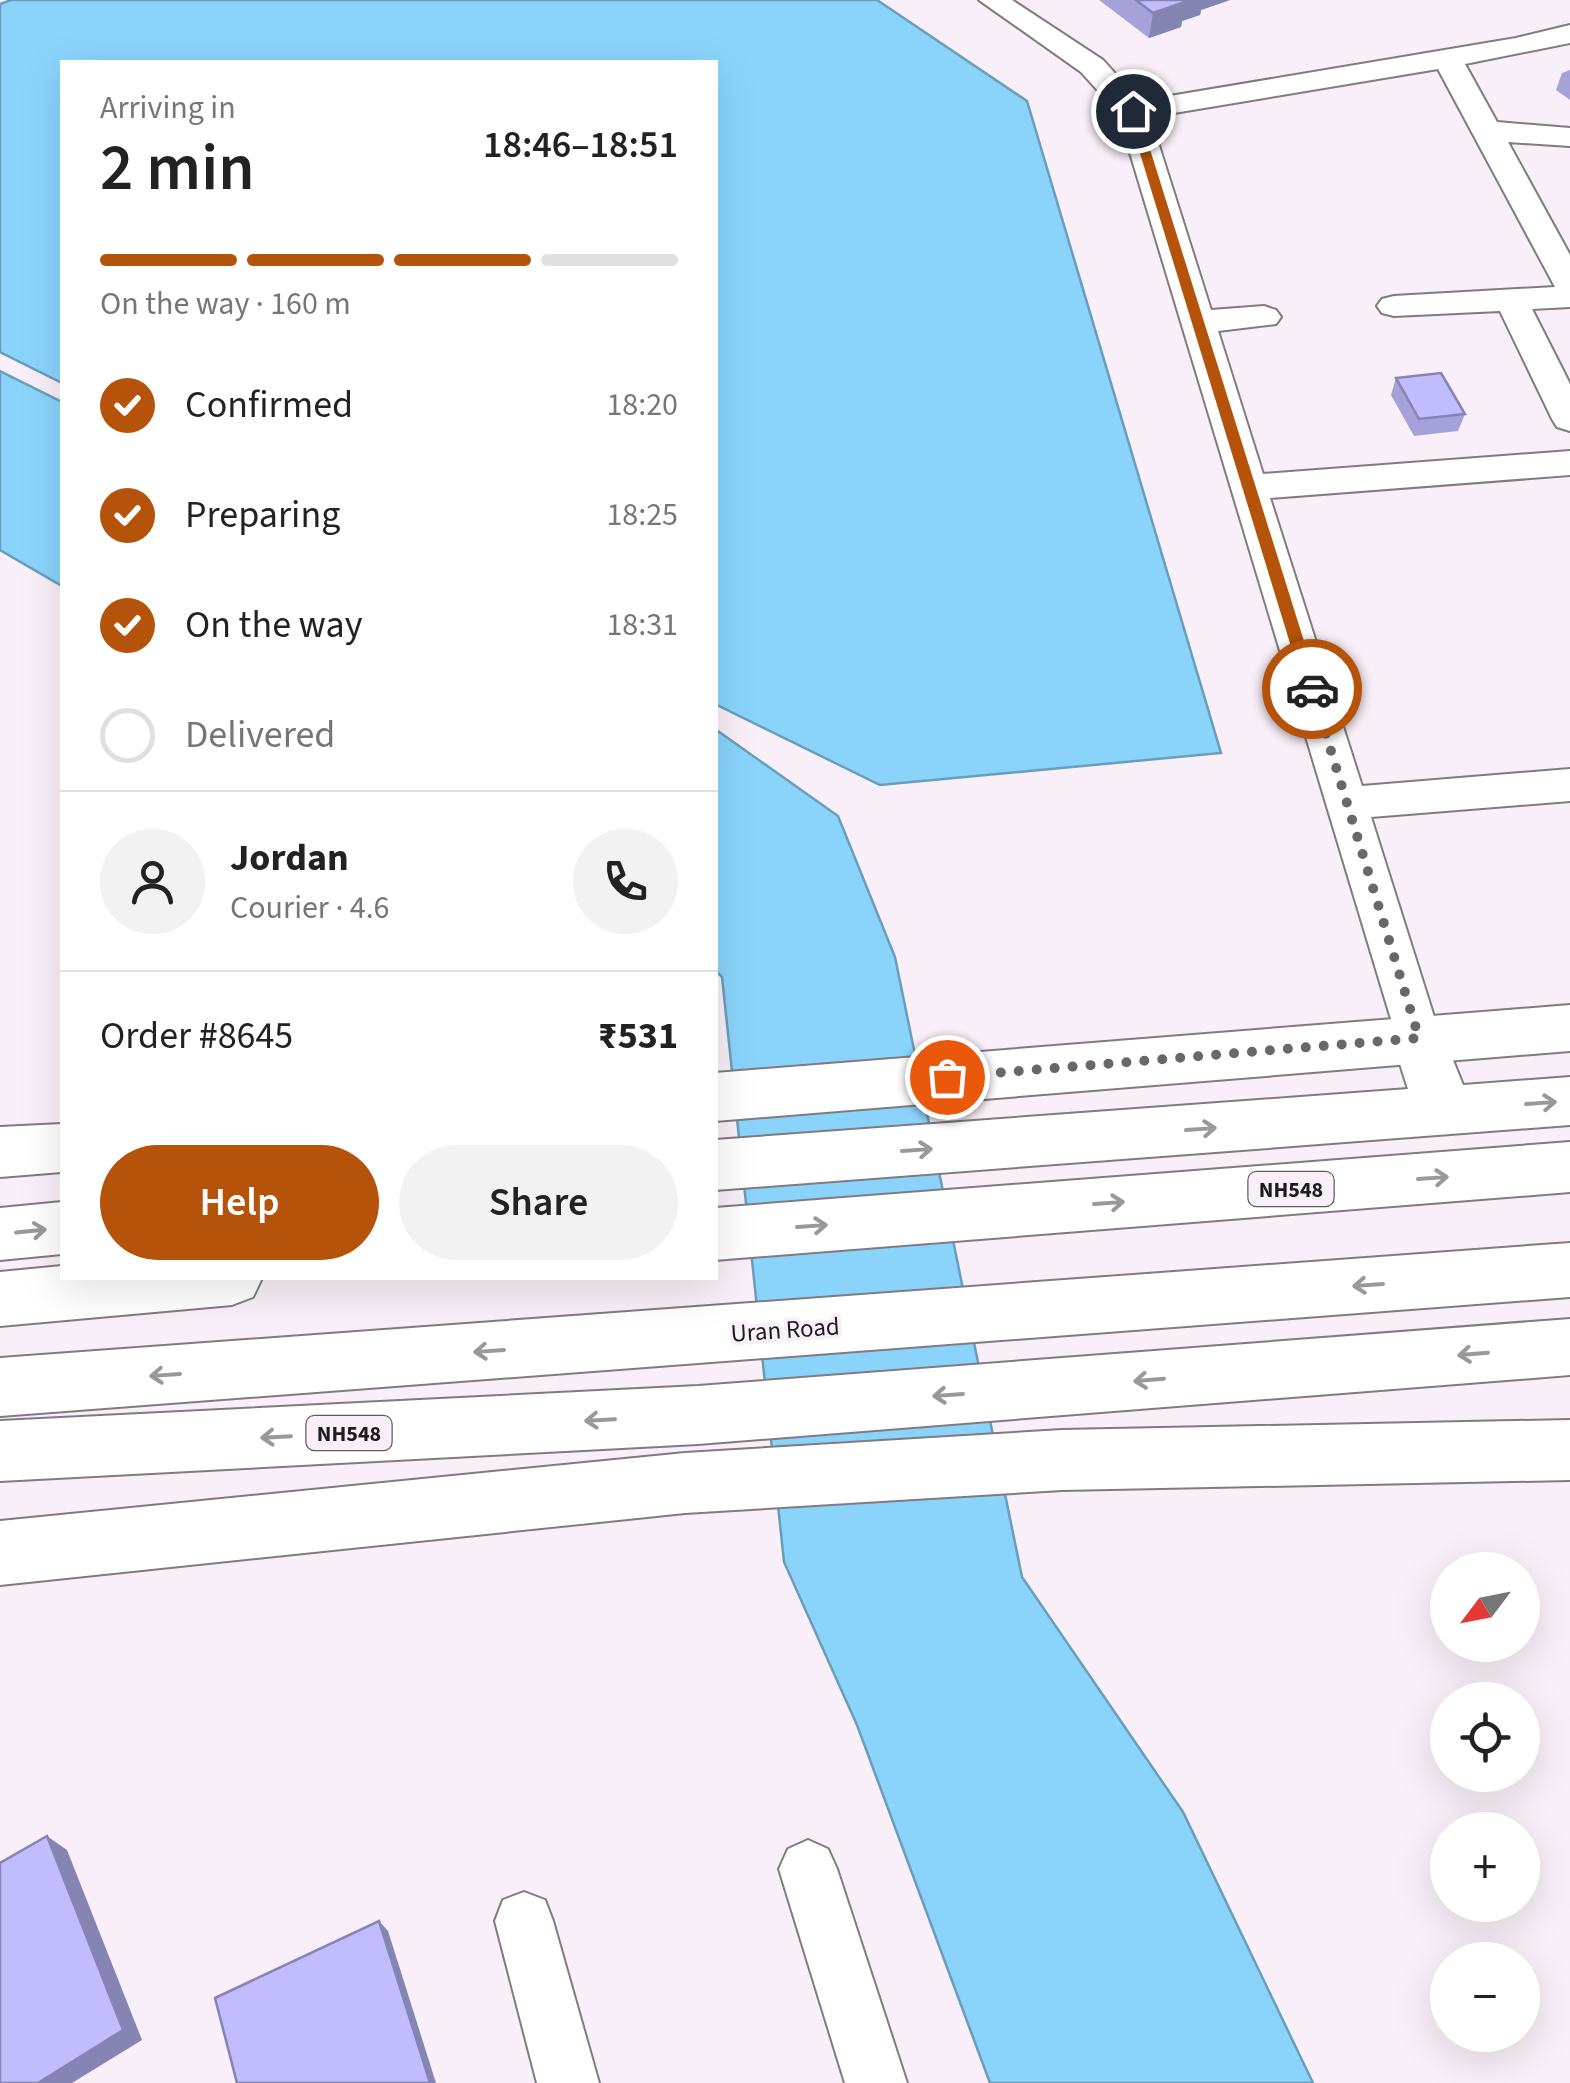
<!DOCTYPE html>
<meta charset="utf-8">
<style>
body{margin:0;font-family:"Source Sans 3",sans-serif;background:#f2f2f2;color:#222;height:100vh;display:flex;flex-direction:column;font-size:38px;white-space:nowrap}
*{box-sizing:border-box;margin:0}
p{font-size:32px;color:#767676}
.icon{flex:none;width:55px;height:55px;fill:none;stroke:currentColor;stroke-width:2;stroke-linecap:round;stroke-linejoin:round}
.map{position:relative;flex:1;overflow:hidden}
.sheet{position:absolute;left:60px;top:60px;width:658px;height:1220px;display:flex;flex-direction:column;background:#fff;border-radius:0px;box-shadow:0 10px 40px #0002}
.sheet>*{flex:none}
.needle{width:65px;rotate:238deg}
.controls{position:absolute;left:1430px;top:1552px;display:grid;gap:20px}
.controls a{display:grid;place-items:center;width:110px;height:110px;border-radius:50%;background:#fff;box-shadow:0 10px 40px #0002;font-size:50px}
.pin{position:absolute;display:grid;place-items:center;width:85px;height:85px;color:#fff;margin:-42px;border:5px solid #fff;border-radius:50%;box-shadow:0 2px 10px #0007}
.courier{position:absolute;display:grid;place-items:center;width:100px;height:100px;margin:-50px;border:8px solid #b45309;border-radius:50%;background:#fff;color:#222;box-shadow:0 2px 12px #0007}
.headline em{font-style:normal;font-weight:600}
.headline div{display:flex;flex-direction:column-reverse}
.headline{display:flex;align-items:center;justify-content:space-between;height:170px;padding:0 40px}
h1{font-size:65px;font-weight:600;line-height:75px}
.bar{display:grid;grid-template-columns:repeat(4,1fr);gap:15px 10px;align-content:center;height:120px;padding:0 40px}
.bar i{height:12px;border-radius:8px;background:#e0e0e0}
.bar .on{background:#b45309}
.bar p{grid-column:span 4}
.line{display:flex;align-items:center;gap:25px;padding:0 40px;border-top:2px solid #e0e0e0}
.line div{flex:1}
.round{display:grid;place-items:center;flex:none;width:105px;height:105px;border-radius:52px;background:#f2f2f2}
ol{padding:0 40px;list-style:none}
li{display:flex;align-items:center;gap:30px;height:110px}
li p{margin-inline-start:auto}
li .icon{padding:10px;border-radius:50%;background:#b45309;color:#fff;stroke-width:4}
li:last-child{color:#767676}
li i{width:55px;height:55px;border:5px solid #e0e0e0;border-radius:50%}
.cta{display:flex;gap:20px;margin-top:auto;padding:20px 40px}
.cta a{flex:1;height:115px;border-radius:60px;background:#b45309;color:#fff;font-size:40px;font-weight:600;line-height:115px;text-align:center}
.cta a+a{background:#f2f2f2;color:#222}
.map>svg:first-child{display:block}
.water{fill:#8ad4fc;stroke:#6a9dba;stroke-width:2.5}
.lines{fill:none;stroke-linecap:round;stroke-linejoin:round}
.street-casing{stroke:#827a81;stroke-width:4}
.secondary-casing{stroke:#827a81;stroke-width:4}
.highway-casing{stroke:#827a81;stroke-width:4}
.street{fill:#fff;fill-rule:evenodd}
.secondary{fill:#fff;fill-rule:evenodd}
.highway{fill:#fff;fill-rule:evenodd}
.wall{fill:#a5a2da}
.shaded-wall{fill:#8684b2}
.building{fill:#c0bcfe;stroke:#8684b2;stroke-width:2.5}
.oneway{stroke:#9a999a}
.route{fill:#b45309}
.done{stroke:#6b666b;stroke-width:10;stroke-dasharray:0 18}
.labels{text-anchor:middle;stroke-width:8;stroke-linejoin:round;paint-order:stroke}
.shield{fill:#f9eff8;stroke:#605b60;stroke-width:2.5}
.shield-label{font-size:22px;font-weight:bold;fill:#1f1c1f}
.street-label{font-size:25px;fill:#1f1c1f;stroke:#f9eff8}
</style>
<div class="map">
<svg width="1570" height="2083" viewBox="0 0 1570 2083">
<rect width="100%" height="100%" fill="#f9eff8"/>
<g class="water">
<path d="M 11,0 L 877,0 L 1027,101 L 1221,753 L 880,785 L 715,704 L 715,62 L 62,62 L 62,383 L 0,352 L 0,4 Z"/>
<path d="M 0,371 L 62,402 L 62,586 L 0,550 Z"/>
<path d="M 715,729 L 838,816 L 895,957 L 1022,1577 L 1183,1812 L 1313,2083 L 990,2083 L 857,1725 L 784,1562 L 722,977 L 715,970 Z"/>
</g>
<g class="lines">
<g class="street-casing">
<g id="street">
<path d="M 979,0 L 1012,0 L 1103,60 L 1140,101 L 1516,38 L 1570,25 L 1570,43 L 1465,64 L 1497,122 L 1570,128 L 1570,146 L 1508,142 L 1570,255 L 1570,307 L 1532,309 L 1570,384 L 1570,431 L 1557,427 L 1552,419 L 1500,311 L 1394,316 L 1382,313 L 1377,306 L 1382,299 L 1394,296 L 1555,287 L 1438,69 L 1150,117 L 1211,310 L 1264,306 L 1276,310 L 1281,317 L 1276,324 L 1218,331 L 1263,474 L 1570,451 L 1570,475 L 1270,498 L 1362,786 L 1570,769 L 1570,801 L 1371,817 L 1441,1039 L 1435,1052 L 1419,1058 L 1403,1052 L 1397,1039 L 1118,113 L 1081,72 Z"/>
<path d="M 808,1840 L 828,1849 L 837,1869 L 907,2083 L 845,2083 L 779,1869 L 788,1849 Z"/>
<path d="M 524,1892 L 545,1900 L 553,1921 L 599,2083 L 537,2083 L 495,1921 L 503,1900 Z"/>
</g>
</g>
<g class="secondary-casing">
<g id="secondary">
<path d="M 1570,1005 L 1570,1051 L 715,1121 L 715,1073 Z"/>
<path d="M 62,1124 L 62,1172 L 0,1177 L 0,1127 Z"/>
<path d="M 1570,1420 L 1570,1480 L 1062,1490 L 685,1513 L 0,1585 L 0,1521 L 685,1453 L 1062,1430 Z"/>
</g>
</g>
<g class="highway-casing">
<g id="highway">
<path d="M 1419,1016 L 1438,1023 L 1463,1085 L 1570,1077 L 1570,1125 L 715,1190 L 715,1140 L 1408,1089 L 1392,1039 L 1400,1023 Z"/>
<path d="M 1570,1142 L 1570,1192 L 715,1260 L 715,1208 Z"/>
<path d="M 62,1202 L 62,1254 L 0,1260 L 0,1208 Z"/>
<path d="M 1570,1243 L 1570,1297 L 0,1416 L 0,1358 Z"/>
<path d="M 62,1266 L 62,1278 L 262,1278 L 253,1297 L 232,1305 L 0,1326 L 0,1272 Z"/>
<path d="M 1570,1319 L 1570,1375 L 698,1444 L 0,1481 L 0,1421 L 698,1386 Z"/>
</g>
</g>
<use href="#street" class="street"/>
<use href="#secondary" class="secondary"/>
<use href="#highway" class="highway"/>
</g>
<g class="wall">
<path d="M 1099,0 L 1230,0 L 1201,10 L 1200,15 L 1182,21 L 1181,27 L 1149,38 Z"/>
<path d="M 1570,70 L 1570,100 L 1556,90 L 1562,73 Z"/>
<path d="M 1396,378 L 1465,414 L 1458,431 L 1414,436 L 1391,395 Z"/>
</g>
<g class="shaded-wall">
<path d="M 1180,0 L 1230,0 L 1201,10 L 1200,15 L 1182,21 L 1181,27 L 1149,38 L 1153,13 Z"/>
<path d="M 47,1836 L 67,1850 L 142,2040 L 72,2083 L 38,2083 Z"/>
<path d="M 379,1921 L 388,1931 L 436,2083 L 430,2083 Z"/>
</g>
<g class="building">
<path d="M 1136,0 L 1183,0 L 1185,2 L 1153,13 Z"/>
<path d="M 1441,373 L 1465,414 L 1419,419 L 1396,378 Z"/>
<path d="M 47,1836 L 123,2030 L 38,2083 L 0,2083 L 0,1863 Z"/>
<path d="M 379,1921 L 430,2083 L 237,2083 L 215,1998 Z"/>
</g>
<defs><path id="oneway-shaft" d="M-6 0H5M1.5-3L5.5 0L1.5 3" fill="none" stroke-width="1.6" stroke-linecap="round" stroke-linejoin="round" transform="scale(2.5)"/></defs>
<g class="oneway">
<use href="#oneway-shaft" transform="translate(1541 1103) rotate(-4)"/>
<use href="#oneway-shaft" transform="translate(1201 1129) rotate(-4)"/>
<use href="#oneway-shaft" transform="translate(917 1150) rotate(-4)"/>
<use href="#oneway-shaft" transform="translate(1433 1178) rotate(-4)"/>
<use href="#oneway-shaft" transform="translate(1109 1203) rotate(-4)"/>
<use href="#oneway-shaft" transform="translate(812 1226) rotate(-4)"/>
<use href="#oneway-shaft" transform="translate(31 1231) rotate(-6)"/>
<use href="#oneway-shaft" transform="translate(1368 1285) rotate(176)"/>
<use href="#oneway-shaft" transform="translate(489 1351) rotate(176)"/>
<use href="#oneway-shaft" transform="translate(1473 1354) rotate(175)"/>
<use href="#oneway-shaft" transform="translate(165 1375) rotate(176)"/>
<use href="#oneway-shaft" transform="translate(1149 1380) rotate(175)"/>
<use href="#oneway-shaft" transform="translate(948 1395) rotate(176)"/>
<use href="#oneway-shaft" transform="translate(600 1420) rotate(177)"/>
<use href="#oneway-shaft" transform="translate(276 1437) rotate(177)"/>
</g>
<path class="route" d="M 1133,107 L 1138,111 L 1319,689 L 1317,692 L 1304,689 L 1127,111 Z"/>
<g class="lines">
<path class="done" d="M 947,1077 L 1419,1038 L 1312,689"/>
</g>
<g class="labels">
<g class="shield">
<rect x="1248.5" y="1172" width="85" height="34" rx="8"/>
<rect x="306.5" y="1416" width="85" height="34" rx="8"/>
</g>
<g class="shield-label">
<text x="1291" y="1197">NH548</text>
<text x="349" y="1441">NH548</text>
</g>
<g class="street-label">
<text transform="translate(785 1329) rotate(-4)" y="9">Uran Road</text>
</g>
</g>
</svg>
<div class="controls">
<a><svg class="needle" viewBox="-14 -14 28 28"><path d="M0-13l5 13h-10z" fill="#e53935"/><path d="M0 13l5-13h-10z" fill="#767676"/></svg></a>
<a><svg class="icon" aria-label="locate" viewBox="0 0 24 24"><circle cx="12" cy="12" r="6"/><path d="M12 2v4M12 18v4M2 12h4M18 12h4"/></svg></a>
<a>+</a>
<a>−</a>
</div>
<div class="pin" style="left:947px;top:1077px;background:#ea580c"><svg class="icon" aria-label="bag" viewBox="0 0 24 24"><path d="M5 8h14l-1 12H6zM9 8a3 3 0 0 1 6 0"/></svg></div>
<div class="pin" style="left:1133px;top:111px;background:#1f2937"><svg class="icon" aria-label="home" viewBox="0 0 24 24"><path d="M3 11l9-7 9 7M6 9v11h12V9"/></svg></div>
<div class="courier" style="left:1312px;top:689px"><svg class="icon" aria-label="car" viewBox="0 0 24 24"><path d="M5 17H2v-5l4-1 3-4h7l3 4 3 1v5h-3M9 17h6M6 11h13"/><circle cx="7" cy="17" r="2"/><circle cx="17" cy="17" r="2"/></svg></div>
<section class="sheet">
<div class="headline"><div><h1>2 min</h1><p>Arriving in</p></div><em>18:46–18:51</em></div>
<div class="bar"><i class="on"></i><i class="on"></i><i class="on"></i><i></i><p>On the way · 160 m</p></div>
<ol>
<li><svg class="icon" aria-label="check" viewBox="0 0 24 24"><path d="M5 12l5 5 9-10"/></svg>Confirmed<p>18:20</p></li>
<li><svg class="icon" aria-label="check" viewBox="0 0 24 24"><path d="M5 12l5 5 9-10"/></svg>Preparing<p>18:25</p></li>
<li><svg class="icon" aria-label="check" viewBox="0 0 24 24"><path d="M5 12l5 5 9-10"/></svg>On the way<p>18:31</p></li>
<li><i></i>Delivered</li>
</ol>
<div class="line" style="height:180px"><a class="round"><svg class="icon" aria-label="person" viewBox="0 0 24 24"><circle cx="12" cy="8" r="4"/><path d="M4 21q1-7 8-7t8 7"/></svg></a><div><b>Jordan</b><p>Courier · 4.6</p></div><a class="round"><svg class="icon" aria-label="phone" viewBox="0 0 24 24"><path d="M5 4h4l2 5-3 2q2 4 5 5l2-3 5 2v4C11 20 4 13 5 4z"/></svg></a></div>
<div class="line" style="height:130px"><div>Order #8645</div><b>₹531</b></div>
<div class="cta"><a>Help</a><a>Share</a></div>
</section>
</div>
